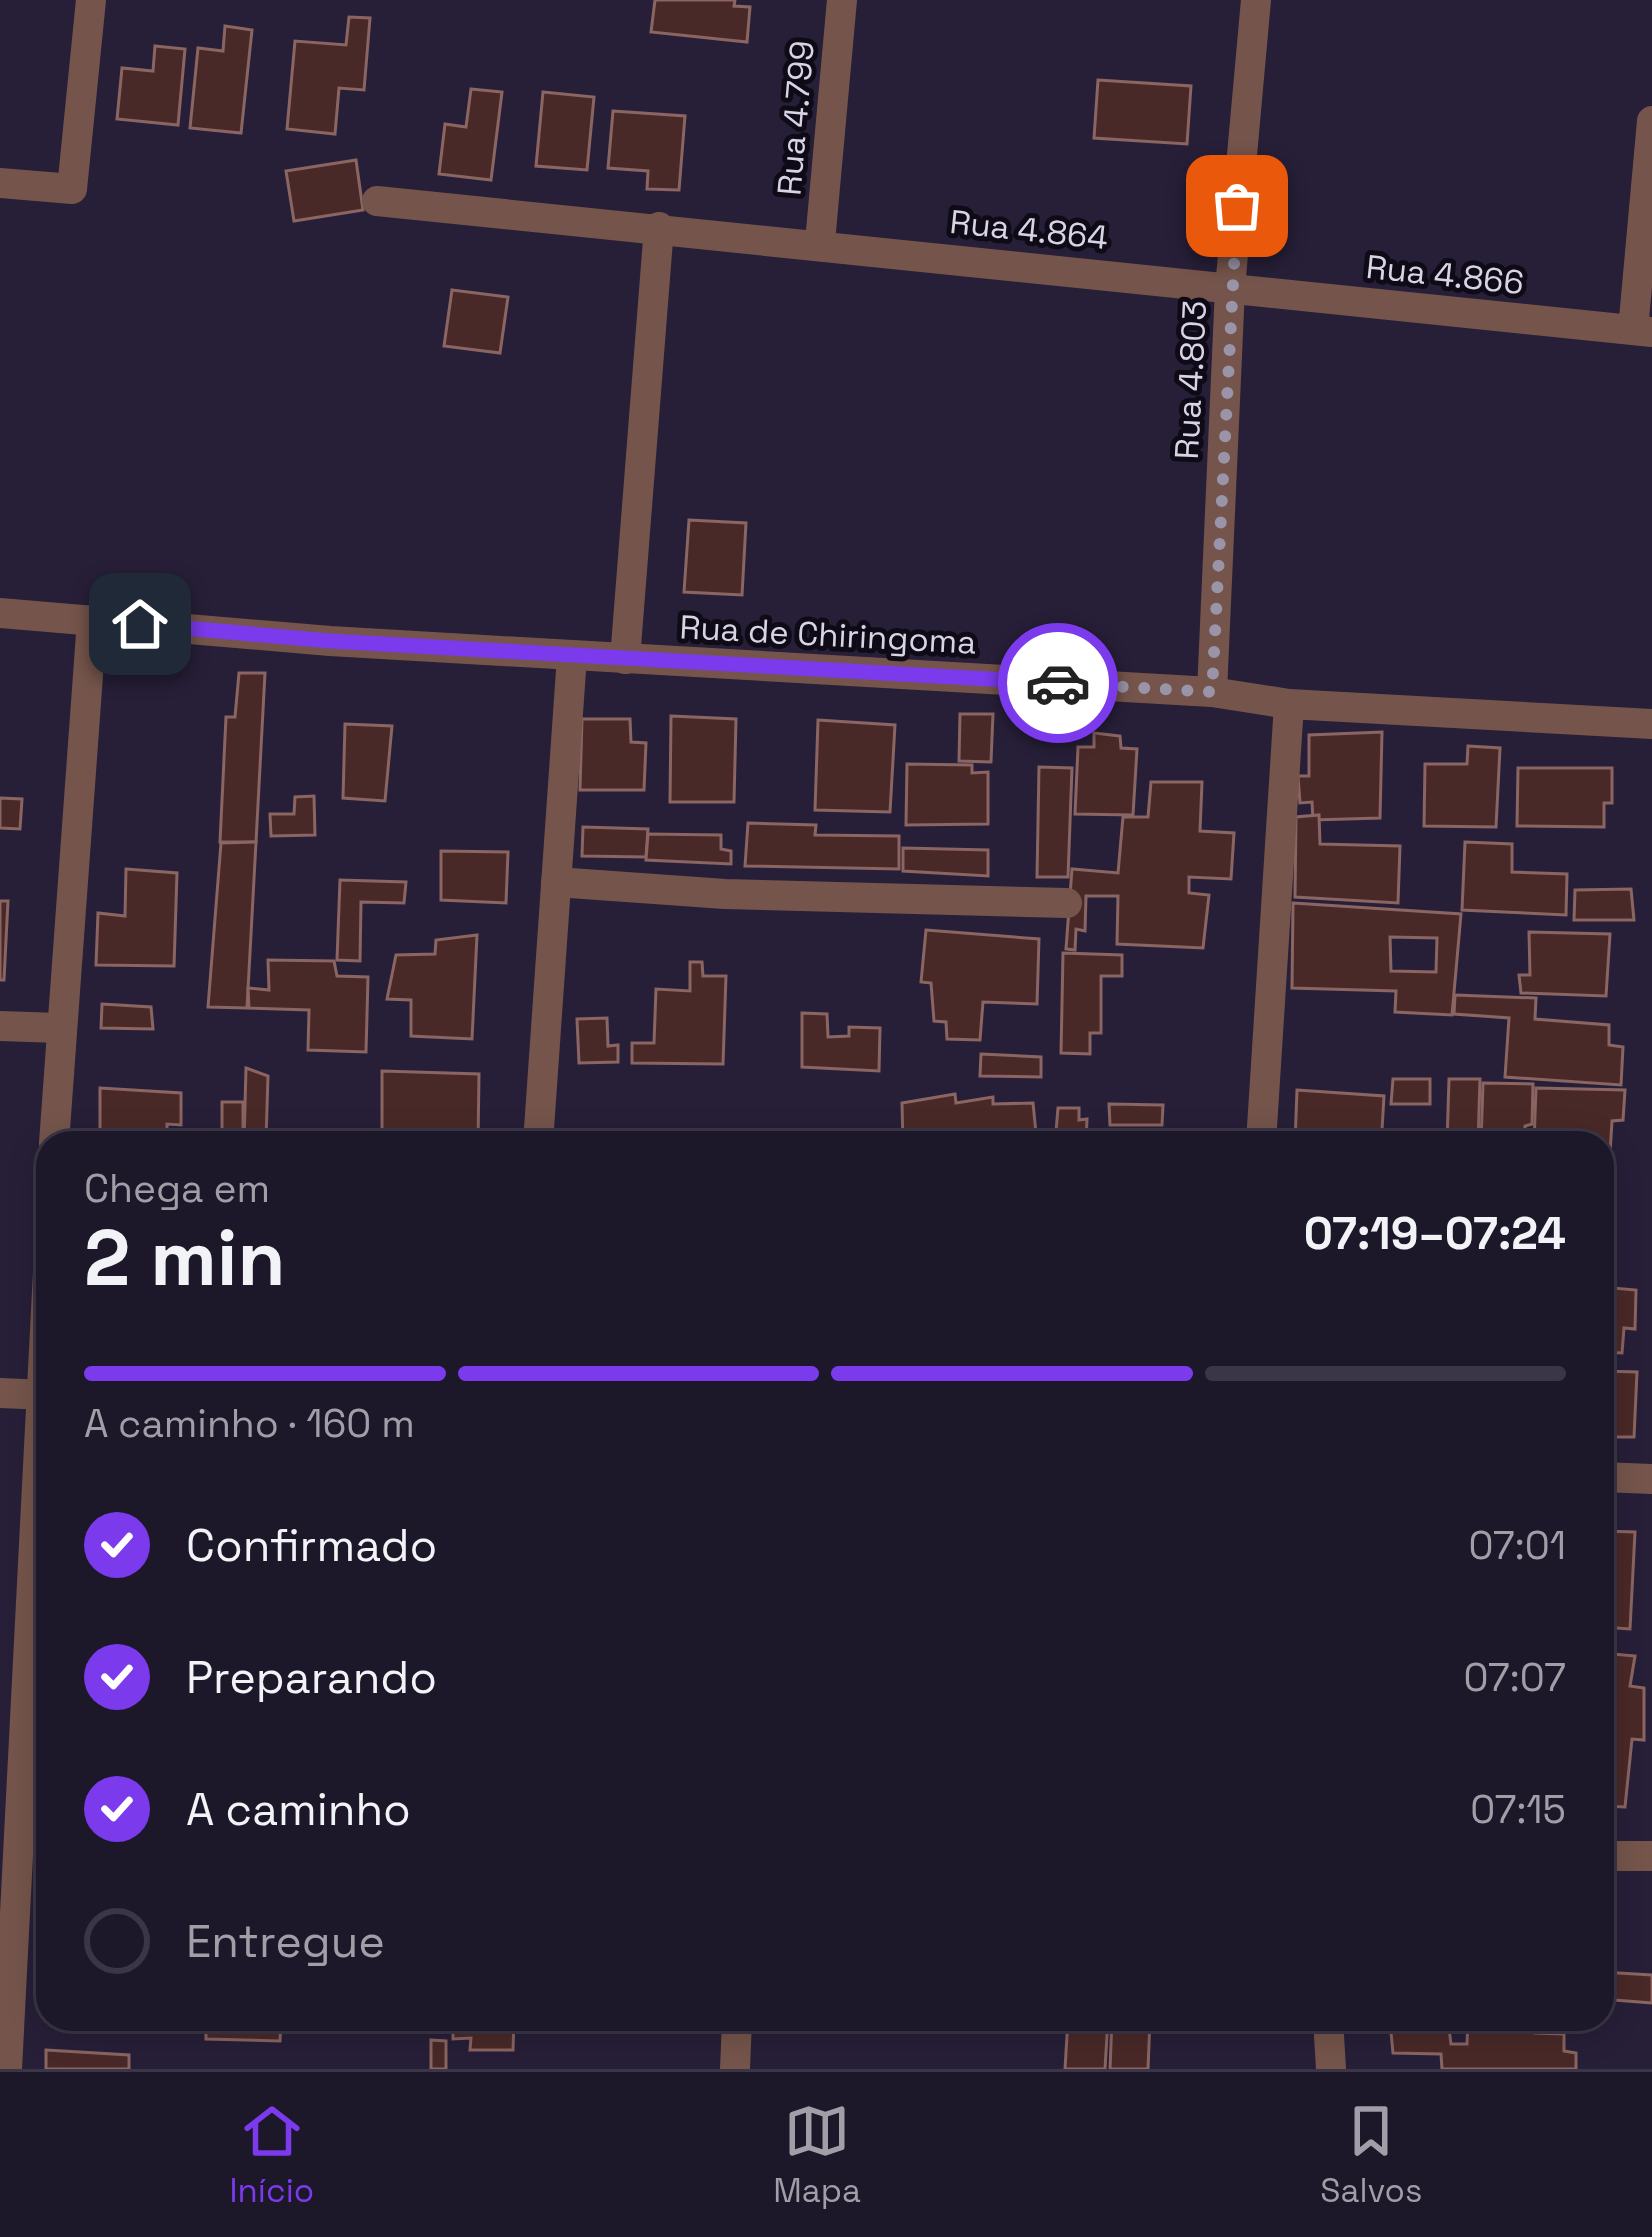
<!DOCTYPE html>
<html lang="pt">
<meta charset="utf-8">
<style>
body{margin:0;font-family:"Space Grotesk",sans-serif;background:#2a2436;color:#f1f3f6;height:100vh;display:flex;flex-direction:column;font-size:45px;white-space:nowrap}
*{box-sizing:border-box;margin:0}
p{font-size:39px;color:#a09fa8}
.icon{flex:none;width:66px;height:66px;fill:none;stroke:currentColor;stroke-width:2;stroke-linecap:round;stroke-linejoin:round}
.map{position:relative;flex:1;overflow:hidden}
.panel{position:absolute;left:36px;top:1131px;width:1578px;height:900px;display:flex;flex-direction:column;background:#1d172a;border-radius:36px;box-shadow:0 6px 30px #0003,0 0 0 3px #3b3647}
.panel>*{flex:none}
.pin{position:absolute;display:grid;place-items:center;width:102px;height:102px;color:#fff;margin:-51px;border-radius:24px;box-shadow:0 6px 18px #0006}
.courier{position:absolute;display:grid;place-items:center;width:120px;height:120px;margin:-60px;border:9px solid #7c3aed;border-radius:50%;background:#fff;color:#222;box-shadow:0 3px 15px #0007}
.headline em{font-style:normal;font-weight:700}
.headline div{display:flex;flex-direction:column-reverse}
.headline{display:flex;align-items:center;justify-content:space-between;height:204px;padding:0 48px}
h1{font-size:78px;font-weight:700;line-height:90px}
.bar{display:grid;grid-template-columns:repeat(4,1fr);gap:18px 12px;align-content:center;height:144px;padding:0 48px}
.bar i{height:15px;border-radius:9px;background:#3b3647}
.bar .current{background:#7c3aed}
.bar p{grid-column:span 4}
ol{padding:0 48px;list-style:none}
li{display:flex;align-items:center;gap:36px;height:132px}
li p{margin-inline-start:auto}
li .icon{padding:12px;border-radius:50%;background:#7c3aed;color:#fff;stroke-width:4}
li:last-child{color:#a09fa8}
li i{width:66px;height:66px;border:6px solid #3b3647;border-radius:50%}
.dock{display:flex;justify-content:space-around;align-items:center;height:168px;border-top:3px solid #3b3647;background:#1d172a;font-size:33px;color:#a09fa8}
.dock a{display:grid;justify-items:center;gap:6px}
.dock .current{color:#7c3aed}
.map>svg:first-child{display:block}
.building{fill:#492928;stroke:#8a6562;stroke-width:3;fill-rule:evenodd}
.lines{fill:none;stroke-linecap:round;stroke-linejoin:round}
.street{stroke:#75554b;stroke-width:30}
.done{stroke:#9a94a8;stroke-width:12;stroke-dasharray:0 21.6}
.route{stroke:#7c3aed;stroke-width:15}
.labels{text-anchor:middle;stroke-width:10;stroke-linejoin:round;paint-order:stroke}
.street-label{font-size:33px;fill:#d8d3e5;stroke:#0f0b16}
</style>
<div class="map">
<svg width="1652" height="2069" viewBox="0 0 1652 2069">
<rect width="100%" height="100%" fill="#271f38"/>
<g class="building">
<path d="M 655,0 L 735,0 L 734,6 L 750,7 L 747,42 L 651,32 Z"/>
<path d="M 349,17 L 370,18 L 364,90 L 339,88 L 335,134 L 287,129 L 295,41 L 346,45 Z"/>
<path d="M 225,26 L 252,30 L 241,133 L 190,128 L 198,48 L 223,51 Z"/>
<path d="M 155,46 L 185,49 L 178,125 L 117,119 L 122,68 L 153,71 Z"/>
<path d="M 1098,80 L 1191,86 L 1187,144 L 1094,138 Z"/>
<path d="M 471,89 L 502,92 L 491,180 L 439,174 L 445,124 L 466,127 Z"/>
<path d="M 543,92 L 594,97 L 587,170 L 536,166 Z"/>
<path d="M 613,111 L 685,116 L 679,190 L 647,189 L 648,171 L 608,168 Z"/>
<path d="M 356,160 L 363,210 L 294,221 L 286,171 Z"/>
<path d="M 452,290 L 508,297 L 500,353 L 444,346 Z"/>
<path d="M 689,520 L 746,523 L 742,595 L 684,592 Z"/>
<path d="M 239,673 L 265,673 L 256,842 L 220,842 L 226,717 L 235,717 Z"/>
<path d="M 960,714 L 993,714 L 991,762 L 959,761 Z"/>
<path d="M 671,716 L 736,719 L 734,802 L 670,802 Z"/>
<path d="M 582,719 L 630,719 L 631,742 L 646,743 L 644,790 L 580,790 Z"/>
<path d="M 818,720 L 895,725 L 890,812 L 815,810 Z"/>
<path d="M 345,724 L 392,726 L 385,801 L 343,798 Z"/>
<path d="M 1382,732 L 1380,818 L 1313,820 L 1312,802 L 1300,803 L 1298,776 L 1309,776 L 1309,735 Z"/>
<path d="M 1094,733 L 1120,736 L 1121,748 L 1137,749 L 1133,815 L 1075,814 L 1078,747 L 1094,747 Z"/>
<path d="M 1468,746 L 1500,748 L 1496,827 L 1424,826 L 1425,764 L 1467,764 Z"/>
<path d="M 907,764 L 972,765 L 972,773 L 988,772 L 988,824 L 906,825 Z"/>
<path d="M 1039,767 L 1072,768 L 1068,877 L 1037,877 Z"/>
<path d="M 1518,768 L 1612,768 L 1612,803 L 1604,803 L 1604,827 L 1517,826 Z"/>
<path d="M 1151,782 L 1202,782 L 1200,831 L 1234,833 L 1231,879 L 1189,877 L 1189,893 L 1209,895 L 1203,948 L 1117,944 L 1118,896 L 1086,896 L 1085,931 L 1076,929 L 1075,950 L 1066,949 L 1072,869 L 1118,873 L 1123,817 L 1148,817 Z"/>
<path d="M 314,796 L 315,835 L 271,836 L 270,814 L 294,814 L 295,797 Z"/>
<path d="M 0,798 L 22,799 L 20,829 L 0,828 Z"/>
<path d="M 1319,815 L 1320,844 L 1400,846 L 1398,903 L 1295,897 L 1296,817 Z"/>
<path d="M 748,823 L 816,825 L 815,835 L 899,836 L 899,869 L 745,866 Z"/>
<path d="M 583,827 L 648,829 L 646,857 L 582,856 Z"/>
<path d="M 648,834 L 721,835 L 721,849 L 731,851 L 731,864 L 646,860 Z"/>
<path d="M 256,842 L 247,1008 L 208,1007 L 221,843 Z"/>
<path d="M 1465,842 L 1512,844 L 1512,872 L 1567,874 L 1566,915 L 1462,910 Z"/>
<path d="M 903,848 L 988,850 L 988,876 L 903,871 Z"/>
<path d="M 441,851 L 508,852 L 506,903 L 441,900 Z"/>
<path d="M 126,869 L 177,873 L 174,966 L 96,965 L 98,913 L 125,916 Z"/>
<path d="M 340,880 L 406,882 L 404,903 L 361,902 L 360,961 L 337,960 Z"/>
<path d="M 1631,889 L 1634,920 L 1574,920 L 1575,890 Z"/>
<path d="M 0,901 L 8,901 L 4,980 L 0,980 Z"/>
<path d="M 1293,903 L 1461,914 L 1452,1015 L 1395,1012 L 1396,991 L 1292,988 ZM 1390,937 L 1437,938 L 1436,972 L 1391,971 Z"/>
<path d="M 926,930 L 1039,939 L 1037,1004 L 983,1002 L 980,1040 L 947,1039 L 946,1022 L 934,1021 L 931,983 L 921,982 Z"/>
<path d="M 1529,932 L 1610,934 L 1606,996 L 1521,993 L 1519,975 L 1530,975 Z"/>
<path d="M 477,935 L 472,1039 L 411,1036 L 411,1000 L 387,999 L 396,955 L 435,954 L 436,940 Z"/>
<path d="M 1063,953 L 1122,955 L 1122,976 L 1101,976 L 1101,1033 L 1090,1033 L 1090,1054 L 1061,1053 Z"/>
<path d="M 268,960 L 334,961 L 337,976 L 368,977 L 366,1052 L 308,1050 L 309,1010 L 249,1008 L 248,988 L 269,990 Z"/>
<path d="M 690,962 L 702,962 L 703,976 L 726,976 L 723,1064 L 632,1063 L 632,1043 L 654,1043 L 656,989 L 690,991 Z"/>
<path d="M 1455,995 L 1536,998 L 1535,1019 L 1609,1025 L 1609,1045 L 1623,1047 L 1621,1085 L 1505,1077 L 1509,1018 L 1454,1014 Z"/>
<path d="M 102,1004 L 151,1007 L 153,1029 L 101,1028 Z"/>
<path d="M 802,1013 L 827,1014 L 828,1037 L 849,1036 L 849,1027 L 880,1028 L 879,1071 L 802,1067 Z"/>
<path d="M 607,1018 L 608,1046 L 618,1045 L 618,1062 L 579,1063 L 577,1019 Z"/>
<path d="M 981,1054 L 1041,1057 L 1041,1077 L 980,1076 Z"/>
<path d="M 246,1068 L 268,1076 L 266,1140 L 301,1143 L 244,1143 Z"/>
<path d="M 382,1071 L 479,1074 L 478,1143 L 382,1143 Z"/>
<path d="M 1393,1079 L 1430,1079 L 1430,1104 L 1391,1104 Z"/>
<path d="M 1449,1079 L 1480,1079 L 1478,1143 L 1447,1143 Z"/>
<path d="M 1483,1083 L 1533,1084 L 1532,1124 L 1525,1126 L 1524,1143 L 1481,1143 Z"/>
<path d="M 100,1088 L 181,1093 L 181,1125 L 167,1124 L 167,1143 L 100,1143 Z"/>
<path d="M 1536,1088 L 1625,1090 L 1623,1120 L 1612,1121 L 1610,1154 L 1602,1154 L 1602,1143 L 1534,1143 Z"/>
<path d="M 1297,1090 L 1384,1096 L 1382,1130 L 1392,1130 L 1391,1143 L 1295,1143 Z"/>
<path d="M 955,1094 L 956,1103 L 993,1097 L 993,1104 L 1033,1103 L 1037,1143 L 903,1143 L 902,1103 Z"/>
<rect x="222" y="1102" width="21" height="41"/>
<path d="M 1109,1104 L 1163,1105 L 1162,1125 L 1110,1125 Z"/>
<path d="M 1058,1108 L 1079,1108 L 1079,1120 L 1087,1119 L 1086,1143 L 1055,1143 Z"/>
<path d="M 1602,1287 L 1636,1290 L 1635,1329 L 1624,1328 L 1622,1353 L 1602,1352 Z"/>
<path d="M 1602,1371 L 1637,1372 L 1634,1437 L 1602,1437 Z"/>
<path d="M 1602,1531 L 1635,1532 L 1630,1629 L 1602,1627 Z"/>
<path d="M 1602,1653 L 1635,1656 L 1630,1686 L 1644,1688 L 1644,1740 L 1632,1739 L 1625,1807 L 1602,1806 Z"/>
<path d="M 1602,1972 L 1652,1975 L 1652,2003 L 1602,1999 Z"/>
<path d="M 206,2019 L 281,2019 L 280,2041 L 206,2039 Z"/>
<path d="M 287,2019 L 366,2019 L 365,2029 L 287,2027 Z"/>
<path d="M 371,2019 L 430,2019 L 429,2030 L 370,2026 Z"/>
<path d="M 453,2019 L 514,2019 L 513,2050 L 470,2050 L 471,2038 L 453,2039 Z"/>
<path d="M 1068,2019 L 1108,2019 L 1105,2069 L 1065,2069 Z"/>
<path d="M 1112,2019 L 1150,2019 L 1148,2069 L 1110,2069 Z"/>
<path d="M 1468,2019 L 1535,2019 L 1535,2033 L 1564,2034 L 1564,2051 L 1576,2053 L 1576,2069 L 1442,2069 L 1441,2054 L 1393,2053 L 1390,2022 L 1448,2021 L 1451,2044 L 1467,2044 Z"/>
<path d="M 431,2040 L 446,2041 L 446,2069 L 431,2069 Z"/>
<path d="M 46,2050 L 129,2055 L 129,2069 L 46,2069 Z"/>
</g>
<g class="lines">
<g class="street">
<path d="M 0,183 L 72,189 L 91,0"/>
<path d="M 377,201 L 1652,332"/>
<path d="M 820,242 L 842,0"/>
<path d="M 1633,330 L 1652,121"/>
<path d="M 0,613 L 330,641 L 1212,692 L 1289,704 L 1652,724"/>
<path d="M 625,659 L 659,227"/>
<path d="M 1212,692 L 1230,288 L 1256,0"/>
<path d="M 556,882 L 725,894 L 1067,903"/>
<path d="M 0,1026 L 60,1028"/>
<path d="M 54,1143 L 92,620"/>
<path d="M 538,1143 L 572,656"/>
<path d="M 1261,1143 L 1289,704"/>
<path d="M 0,1393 L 48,1395"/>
<path d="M 1602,1477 L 1652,1479"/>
<path d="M 1602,1856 L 1652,1856"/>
<path d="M 1328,2019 L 1331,2069"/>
<path d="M 7,2069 L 48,1272"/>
<path d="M 735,2069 L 737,2019"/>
</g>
</g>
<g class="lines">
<path class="done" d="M 1058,683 L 1212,692 L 1237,206"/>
<path class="route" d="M 140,624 L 330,641 L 1058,683"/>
</g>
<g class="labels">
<g class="street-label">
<text transform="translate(795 118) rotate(-85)" y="12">Rua 4.799</text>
<text transform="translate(1029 229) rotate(6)" y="12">Rua 4.864</text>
<text transform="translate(1445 274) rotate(6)" y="12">Rua 4.866</text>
<text transform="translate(1190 380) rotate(-87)" y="12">Rua 4.803</text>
<text transform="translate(828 634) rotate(3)" y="12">Rua de Chiringoma</text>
</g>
</g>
</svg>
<div class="pin" style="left:1237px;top:206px;background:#ea580c"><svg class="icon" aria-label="bag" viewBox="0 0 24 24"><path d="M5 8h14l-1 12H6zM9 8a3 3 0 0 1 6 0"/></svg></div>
<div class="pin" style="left:140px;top:624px;background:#1f2937"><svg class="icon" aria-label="home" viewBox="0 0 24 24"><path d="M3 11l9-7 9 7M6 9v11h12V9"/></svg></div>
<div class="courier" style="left:1058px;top:683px"><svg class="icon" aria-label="car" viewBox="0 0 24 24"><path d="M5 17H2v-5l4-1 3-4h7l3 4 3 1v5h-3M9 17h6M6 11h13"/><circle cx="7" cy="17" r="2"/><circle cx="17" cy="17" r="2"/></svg></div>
<section class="panel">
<div class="headline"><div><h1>2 min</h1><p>Chega em</p></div><em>07:19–07:24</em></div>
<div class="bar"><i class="current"></i><i class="current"></i><i class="current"></i><i></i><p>A caminho · 160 m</p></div>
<ol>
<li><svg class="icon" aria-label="check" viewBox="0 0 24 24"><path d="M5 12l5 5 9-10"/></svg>Confirmado<p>07:01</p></li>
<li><svg class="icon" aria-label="check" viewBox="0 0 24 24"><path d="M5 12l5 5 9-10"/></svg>Preparando<p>07:07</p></li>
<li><svg class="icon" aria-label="check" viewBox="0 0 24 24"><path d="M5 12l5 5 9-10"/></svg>A caminho<p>07:15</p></li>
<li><i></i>Entregue</li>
</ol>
</section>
</div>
<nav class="dock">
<a class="current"><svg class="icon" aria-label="home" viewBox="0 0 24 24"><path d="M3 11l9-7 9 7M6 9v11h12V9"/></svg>Início</a>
<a><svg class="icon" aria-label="map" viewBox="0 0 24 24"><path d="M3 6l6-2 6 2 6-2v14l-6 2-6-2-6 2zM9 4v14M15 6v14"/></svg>Mapa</a>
<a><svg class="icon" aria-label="saved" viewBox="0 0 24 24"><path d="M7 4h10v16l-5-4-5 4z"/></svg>Salvos</a>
</nav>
